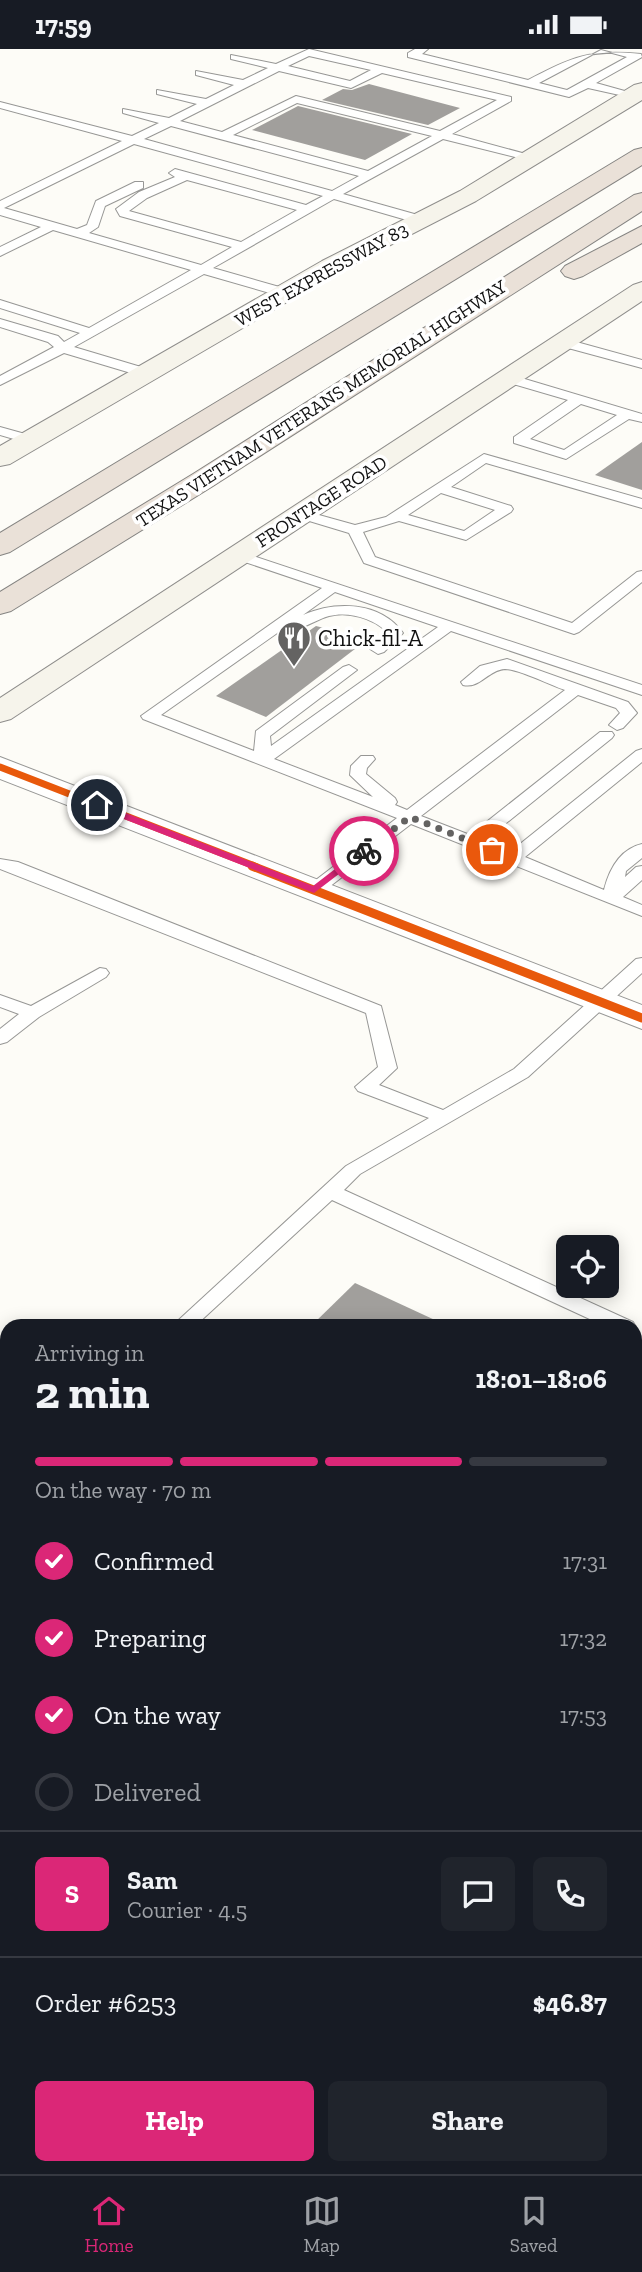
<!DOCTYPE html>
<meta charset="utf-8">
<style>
body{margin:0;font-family:"Zilla Slab",serif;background:#20242c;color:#f1f3f6;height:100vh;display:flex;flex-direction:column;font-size:26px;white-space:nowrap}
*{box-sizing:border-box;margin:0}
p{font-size:23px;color:#9ea1a6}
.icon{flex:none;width:38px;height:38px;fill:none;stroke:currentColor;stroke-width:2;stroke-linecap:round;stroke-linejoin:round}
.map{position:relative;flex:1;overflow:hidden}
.details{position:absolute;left:0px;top:1270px;width:642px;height:856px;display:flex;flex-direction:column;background:#171b24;border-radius:21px 21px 0 0;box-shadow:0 4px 18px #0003}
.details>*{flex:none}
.controls{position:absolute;left:556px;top:1186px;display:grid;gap:14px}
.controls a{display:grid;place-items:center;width:63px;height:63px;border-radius:10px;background:#171b24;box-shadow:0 4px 18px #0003;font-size:35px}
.pin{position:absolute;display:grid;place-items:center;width:60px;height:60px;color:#fff;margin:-30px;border:4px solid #fff;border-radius:50%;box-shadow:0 2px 7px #0007}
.courier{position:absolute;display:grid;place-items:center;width:70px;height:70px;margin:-35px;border:5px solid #db2777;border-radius:50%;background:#fff;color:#222;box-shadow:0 2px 9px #0007}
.overview em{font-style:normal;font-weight:800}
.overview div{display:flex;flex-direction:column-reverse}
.overview{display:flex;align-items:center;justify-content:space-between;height:119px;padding:0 35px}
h1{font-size:46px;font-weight:800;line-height:52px}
.bar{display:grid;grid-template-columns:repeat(4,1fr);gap:10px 7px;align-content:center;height:84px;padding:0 35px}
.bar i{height:9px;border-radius:5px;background:#363941}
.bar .current{background:#db2777}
.bar p{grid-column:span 4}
.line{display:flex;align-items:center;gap:18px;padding:0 35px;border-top:2px solid #363941}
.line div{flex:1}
.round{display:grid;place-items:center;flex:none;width:74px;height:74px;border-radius:10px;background:#20242c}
ol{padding:0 35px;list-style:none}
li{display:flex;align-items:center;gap:21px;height:77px}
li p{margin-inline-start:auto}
li .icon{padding:7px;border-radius:50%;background:#db2777;color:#fff;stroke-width:4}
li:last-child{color:#9ea1a6}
li i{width:38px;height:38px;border:4px solid #363941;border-radius:50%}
.button{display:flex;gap:14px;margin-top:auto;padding:14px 35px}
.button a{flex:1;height:80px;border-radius:10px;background:#db2777;color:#fff;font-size:28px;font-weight:800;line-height:80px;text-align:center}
.button a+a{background:#20242c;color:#f1f3f6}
.status{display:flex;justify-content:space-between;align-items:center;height:49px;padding:0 35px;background:#171b24;direction:ltr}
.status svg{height:19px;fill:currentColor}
.menu{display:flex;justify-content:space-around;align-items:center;height:98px;border-top:2px solid #363941;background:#171b24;font-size:19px;color:#9ea1a6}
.menu a{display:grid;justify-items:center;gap:4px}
.menu .current{color:#db2777}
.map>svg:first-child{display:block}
.building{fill:#a19f9c}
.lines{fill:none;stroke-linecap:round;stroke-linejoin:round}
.service-casing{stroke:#979795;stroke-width:2}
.tertiary-casing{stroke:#979795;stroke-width:2}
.secondary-casing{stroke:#8e8d8b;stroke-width:2}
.motorway-casing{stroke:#858482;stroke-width:2}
.service{fill:#fffffe;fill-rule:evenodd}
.tertiary{fill:#fffffe;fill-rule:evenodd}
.secondary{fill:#f6f4eb;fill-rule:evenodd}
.motorway{fill:#eae1d8;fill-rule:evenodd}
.cycleway-far1-casing{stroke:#fff;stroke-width:10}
.cycleway-casing{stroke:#fff;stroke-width:13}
.cycleway-far1{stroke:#e8590c;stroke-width:7}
.cycleway{stroke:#e8590c;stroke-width:9}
.route{fill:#db2777}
.done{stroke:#646362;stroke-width:7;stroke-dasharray:0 12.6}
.labels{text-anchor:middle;stroke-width:7;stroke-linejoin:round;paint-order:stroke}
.far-street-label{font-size:19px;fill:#111;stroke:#fff}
.poi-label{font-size:23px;fill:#111;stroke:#fff;text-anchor:start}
</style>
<div class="status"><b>17:59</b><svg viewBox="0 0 49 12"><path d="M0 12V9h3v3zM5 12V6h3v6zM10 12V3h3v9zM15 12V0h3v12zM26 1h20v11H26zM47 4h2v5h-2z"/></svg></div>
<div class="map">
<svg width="642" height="2125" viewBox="0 0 642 2125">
<rect width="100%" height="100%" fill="#fdfcf7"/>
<g class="building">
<path d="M 369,35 L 460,59 L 428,76 L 322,51 L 343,40 L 352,41 Z"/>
<path d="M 298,57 L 412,85 L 365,111 L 252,81 Z"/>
<path d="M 642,393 L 642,441 L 595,426 Z"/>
<path d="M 316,577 L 368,590 L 266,668 L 216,647 Z"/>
<path d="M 355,1234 L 450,1278 L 310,1278 Z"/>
</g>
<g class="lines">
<g class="service-casing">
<g id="service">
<path d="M 309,0 L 511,48 L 511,52 L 452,85 L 537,108 L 531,112 L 443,90 L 343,145 L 425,168 L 425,174 L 417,174 L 334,150 L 213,219 L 290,241 L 290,247 L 280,247 L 204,225 L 74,298 L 151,321 L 151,327 L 141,327 L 64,304 L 0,336 L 0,327 L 54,298 L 48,293 L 0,278 L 0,270 L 58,287 L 64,293 L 80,284 L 0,259 L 0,251 L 89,279 L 191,221 L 53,181 L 0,207 L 0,198 L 41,178 L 0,166 L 0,152 L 122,92 L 0,59 L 0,53 L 132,87 L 159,74 L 123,64 L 123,60 L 169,69 L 197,55 L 157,45 L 157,41 L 206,50 L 234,36 L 196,26 L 196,22 L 243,31 L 268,19 L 231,10 L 231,6 L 276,15 ZM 309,7 L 371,21 L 350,32 L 288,17 ZM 279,22 L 351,39 L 382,24 L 497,51 L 440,82 L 296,47 L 222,83 L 180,72 ZM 297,54 L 432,87 L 368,122 L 233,86 ZM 171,77 L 359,127 L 332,142 L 144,90 ZM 134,95 L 323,147 L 306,156 L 175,120 L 169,124 L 175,128 L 139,143 L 116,160 L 120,167 L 232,198 L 201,216 L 89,184 L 98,178 L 105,157 L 143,139 L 143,133 L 135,133 L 96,152 L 87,176 L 77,180 L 4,159 ZM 187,131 L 297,161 L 241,193 L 129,162 L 147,149 Z"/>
<path d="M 415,0 L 428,0 L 422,5 L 528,31 C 573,8 588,0 641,5 L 642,8 L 596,34 L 639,46 L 633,49 L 588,39 L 569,48 L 408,8 L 408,4 ZM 601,1 L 627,8 L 567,41 L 539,34 Z"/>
<path d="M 562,289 L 642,311 L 642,319 L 557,296 L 555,293 Z"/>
<path d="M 508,325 L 642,365 L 642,373 L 629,370 L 566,410 L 514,394 L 514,388 L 568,351 L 503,332 L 503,326 ZM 581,355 L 617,366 L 564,401 L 530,390 Z"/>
<path d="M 0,378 L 36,388 L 38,391 L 31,395 L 0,386 Z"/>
<path d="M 484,405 L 642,450 L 642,459 L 486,414 L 451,438 L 511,457 L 513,460 L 511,463 L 466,491 L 399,472 L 363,483 L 375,508 L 572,574 L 637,523 L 642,522 L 642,533 L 579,583 L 574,585 L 364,514 L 349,484 L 296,468 L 294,465 L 301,461 L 355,476 L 386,468 ZM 441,444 L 495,461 L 464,482 L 408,466 Z"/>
<path d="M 238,502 L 642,636 L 642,646 L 451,582 L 274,710 L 373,748 L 350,726 L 351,717 L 361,707 L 373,707 L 375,710 L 367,719 L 366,725 L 395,749 L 397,753 L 395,756 L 407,761 L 565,641 C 550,636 519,620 505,620 C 488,621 480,640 463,636 L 461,633 L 480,617 L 507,610 L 628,653 L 637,664 L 623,679 L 617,681 L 609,676 L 620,664 L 616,659 L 578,646 L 421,767 L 470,786 L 600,683 L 612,683 L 614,686 L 612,689 L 484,792 L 510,803 L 636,702 L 642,700 L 642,713 L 525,808 L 604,841 C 609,821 620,800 642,795 L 642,809 L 626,822 L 625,828 L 636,818 L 642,817 L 642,831 L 623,848 L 642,856 L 642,867 L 411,775 L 320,845 L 308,845 L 305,841 L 308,837 L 397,769 L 143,670 L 141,667 L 322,539 L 233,509 L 231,506 L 233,503 ZM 335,543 L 438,578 L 271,697 L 270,687 L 357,621 L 349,616 L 343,618 L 256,682 L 254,702 L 161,666 L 290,575 L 297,580 C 308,577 318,570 329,567 C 348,562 373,569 387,583 L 370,600 L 378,605 L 384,603 L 403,584 C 380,552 335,552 303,566 Z"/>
<path d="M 0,810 L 18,813 L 381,957 L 397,1019 L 379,1036 L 443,1061 L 514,1020 L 636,910 L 642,909 L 642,924 L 528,1028 L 360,1125 L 344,1141 L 633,1273 L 636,1278 L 635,1280 L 635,1278 L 607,1278 L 332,1151 L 194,1278 L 171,1278 L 346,1117 L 429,1069 L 358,1042 L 355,1038 L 378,1018 L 366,964 L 0,820 Z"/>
<path d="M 100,919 L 106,920 L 109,924 L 106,928 L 39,968 L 7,993 L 0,995 L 0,980 L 19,965 L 0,958 L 0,946 L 31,957 Z"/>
<path d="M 7,1428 L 7,1449 L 0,1451 L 0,1430 Z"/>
<path d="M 642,1939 L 642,1967 L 635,1969 L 635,1941 Z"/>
<path d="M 478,2119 L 508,2119 L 505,2125 L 475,2125 Z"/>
</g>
</g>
<g class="tertiary-casing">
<path id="tertiary" d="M 0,708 L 642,956 L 642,980 L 0,730 Z"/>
</g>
<g class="secondary-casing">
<g id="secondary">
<path d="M 642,34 L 642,51 L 476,152 L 340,222 L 10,415 L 0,417 L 0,397 L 322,212 L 460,142 L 634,36 Z"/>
<path d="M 642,233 L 642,252 L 11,670 L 0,673 L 0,649 L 633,236 Z"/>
</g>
</g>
<g class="motorway-casing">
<g id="motorway">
<path d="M 642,99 L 642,116 L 10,503 L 0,506 L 0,484 L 634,101 Z"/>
<path d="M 642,144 L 642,162 L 213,437 L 11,562 L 0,565 L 0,543 L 193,425 L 634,146 Z"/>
<path d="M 642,177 L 642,194 L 583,227 L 574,230 L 565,227 L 561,222 L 565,217 Z"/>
</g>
</g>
<use href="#service" class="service"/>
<use href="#tertiary" class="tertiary"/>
<use href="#secondary" class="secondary"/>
<use href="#motorway" class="motorway"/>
<g class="cycleway-far1-casing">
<path id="cycleway-far1" d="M 0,718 L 257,818"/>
</g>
<g class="cycleway-casing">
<path id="cycleway" d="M 252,817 L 642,969"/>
</g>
<use href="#cycleway-far1" class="cycleway-far1"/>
<use href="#cycleway" class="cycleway"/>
</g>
<path class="route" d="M 93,754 L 100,754 L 313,837 L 361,800 L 369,802 L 314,844 L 93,758 Z"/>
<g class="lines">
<path class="done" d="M 364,802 L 410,768 L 492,801"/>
</g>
<defs>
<g id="restaurant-pin" transform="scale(1.75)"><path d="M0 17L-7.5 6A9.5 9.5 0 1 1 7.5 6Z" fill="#646362" stroke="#fff"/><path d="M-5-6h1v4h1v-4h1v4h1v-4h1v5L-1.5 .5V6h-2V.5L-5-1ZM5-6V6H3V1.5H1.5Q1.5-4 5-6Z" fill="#fff"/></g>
</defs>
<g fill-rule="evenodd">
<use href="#restaurant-pin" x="294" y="589"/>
</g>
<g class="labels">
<g class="far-street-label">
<text transform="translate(321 225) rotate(-29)" y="7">WEST EXPRESSWAY 83</text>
<text transform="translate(321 354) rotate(-33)" y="7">TEXAS VIETNAM VETERANS MEMORIAL HIGHWAY</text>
<text transform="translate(321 452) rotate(-33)" y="7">FRONTAGE ROAD</text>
</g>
<g class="poi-label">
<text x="318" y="597">Chick-fil-A</text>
</g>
</g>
</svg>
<div class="controls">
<a><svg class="icon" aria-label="locate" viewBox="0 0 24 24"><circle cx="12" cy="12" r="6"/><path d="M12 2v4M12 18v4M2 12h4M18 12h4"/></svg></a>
</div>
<div class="pin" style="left:492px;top:801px;background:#ea580c"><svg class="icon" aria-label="bag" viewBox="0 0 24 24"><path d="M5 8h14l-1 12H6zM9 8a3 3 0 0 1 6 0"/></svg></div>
<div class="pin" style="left:97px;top:756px;background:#1f2937"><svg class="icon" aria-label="home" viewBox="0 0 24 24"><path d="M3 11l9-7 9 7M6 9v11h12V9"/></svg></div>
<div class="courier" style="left:364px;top:802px"><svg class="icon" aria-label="bike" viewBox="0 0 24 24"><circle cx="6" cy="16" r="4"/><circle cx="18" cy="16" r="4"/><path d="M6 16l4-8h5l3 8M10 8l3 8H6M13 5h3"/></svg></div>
<section class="details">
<div class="overview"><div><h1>2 min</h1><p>Arriving in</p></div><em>18:01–18:06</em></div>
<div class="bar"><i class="current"></i><i class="current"></i><i class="current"></i><i></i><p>On the way · 70 m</p></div>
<ol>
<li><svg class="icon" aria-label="check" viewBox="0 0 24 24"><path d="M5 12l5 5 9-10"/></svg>Confirmed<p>17:31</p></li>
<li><svg class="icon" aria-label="check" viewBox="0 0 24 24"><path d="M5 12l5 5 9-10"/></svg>Preparing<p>17:32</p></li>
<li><svg class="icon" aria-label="check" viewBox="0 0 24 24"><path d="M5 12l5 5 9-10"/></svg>On the way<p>17:53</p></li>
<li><i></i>Delivered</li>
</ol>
<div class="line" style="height:126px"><b class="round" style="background:#db2777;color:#fff">S</b><div><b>Sam</b><p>Courier · 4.5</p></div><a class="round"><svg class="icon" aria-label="chat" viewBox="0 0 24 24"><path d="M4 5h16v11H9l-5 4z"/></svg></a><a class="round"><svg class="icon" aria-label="phone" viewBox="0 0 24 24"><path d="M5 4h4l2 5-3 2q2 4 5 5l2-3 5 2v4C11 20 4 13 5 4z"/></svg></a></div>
<div class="line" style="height:91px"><div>Order #6253</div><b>$46.87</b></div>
<div class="button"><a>Help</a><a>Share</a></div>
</section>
</div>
<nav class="menu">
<a class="current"><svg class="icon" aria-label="home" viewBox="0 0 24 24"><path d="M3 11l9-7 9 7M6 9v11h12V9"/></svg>Home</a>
<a><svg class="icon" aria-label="map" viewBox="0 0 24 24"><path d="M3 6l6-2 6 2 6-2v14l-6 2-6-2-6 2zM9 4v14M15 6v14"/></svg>Map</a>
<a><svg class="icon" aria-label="saved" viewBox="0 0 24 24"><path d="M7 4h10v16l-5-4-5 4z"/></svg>Saved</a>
</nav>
